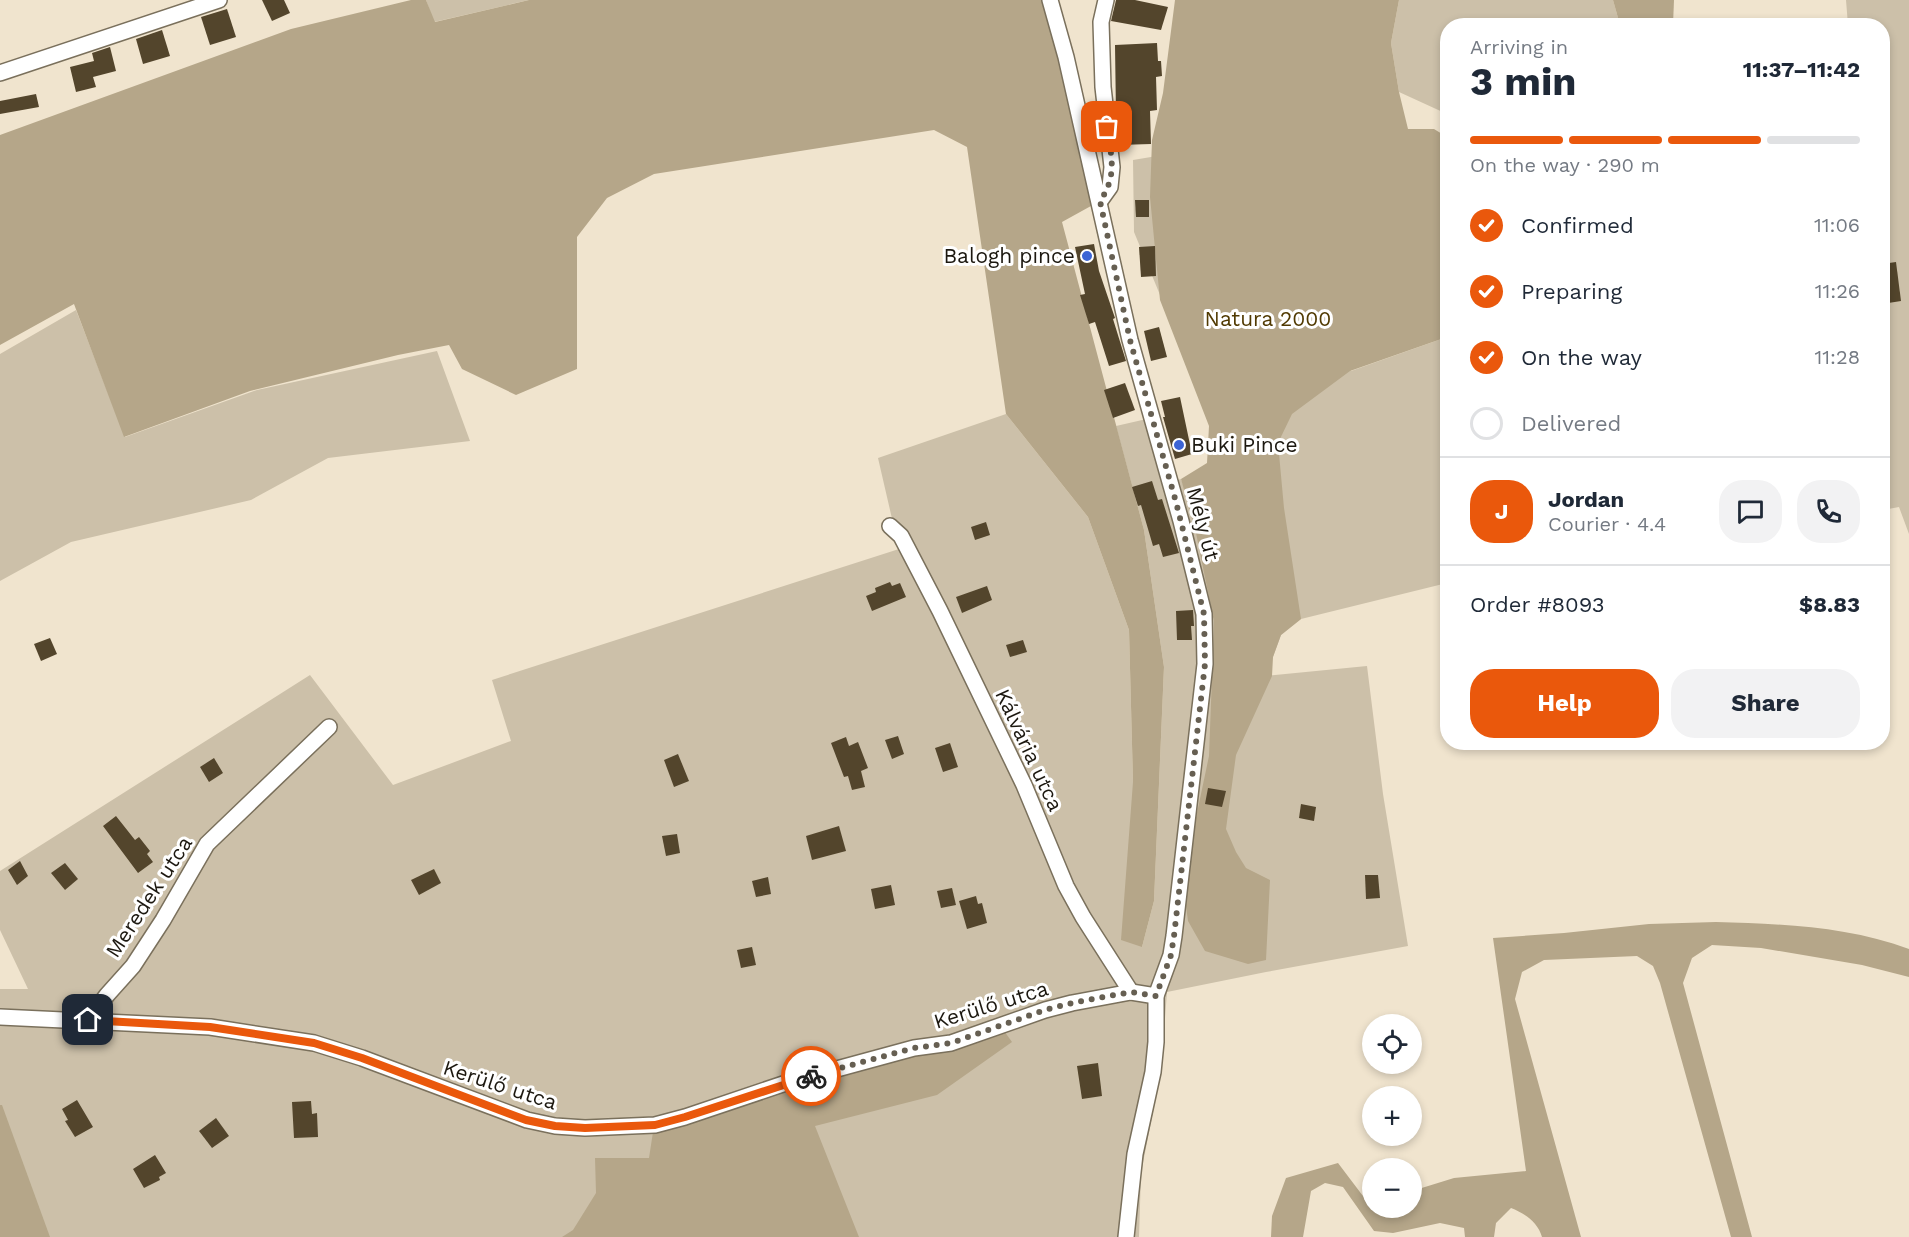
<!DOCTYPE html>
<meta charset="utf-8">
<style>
body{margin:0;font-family:"Work Sans",sans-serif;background:#f2f2f3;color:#1f2937;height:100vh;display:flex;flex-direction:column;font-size:22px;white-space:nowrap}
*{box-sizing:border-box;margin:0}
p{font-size:20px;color:#747a83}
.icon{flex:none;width:33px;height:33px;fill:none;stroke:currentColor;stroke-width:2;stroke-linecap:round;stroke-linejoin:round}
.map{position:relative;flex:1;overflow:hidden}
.drawer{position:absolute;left:1440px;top:18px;width:450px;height:732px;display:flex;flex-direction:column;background:#fff;border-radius:24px;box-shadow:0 3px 9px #0003}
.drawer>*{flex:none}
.fabs{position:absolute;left:1362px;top:1014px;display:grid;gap:12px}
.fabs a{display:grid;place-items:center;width:60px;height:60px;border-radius:50%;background:#fff;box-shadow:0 3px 9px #0003;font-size:30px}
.pin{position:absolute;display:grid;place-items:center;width:51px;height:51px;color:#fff;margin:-26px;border-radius:12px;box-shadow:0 3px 9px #0006}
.courier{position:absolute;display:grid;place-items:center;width:60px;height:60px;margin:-30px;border:4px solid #ea580c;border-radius:50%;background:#fff;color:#222;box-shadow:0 2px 8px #0007}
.headline em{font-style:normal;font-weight:700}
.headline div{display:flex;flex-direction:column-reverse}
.headline{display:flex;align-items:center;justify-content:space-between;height:102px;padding:0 30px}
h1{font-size:39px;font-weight:700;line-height:45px}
.bar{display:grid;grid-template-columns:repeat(4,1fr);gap:9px 6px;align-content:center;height:72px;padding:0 30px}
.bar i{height:8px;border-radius:4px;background:#e0e1e3}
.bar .selected{background:#ea580c}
.bar p{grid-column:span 4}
.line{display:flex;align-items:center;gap:15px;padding:0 30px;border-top:2px solid #e0e1e3}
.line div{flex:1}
.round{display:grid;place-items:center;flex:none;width:63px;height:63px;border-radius:24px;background:#f2f2f3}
ol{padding:0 30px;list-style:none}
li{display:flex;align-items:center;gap:18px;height:66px}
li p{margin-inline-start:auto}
li .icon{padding:6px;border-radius:50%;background:#ea580c;color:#fff;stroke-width:4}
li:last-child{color:#747a83}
li i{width:33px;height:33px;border:3px solid #e0e1e3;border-radius:50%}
.cta{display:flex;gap:12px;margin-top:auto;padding:12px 30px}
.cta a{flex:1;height:69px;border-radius:24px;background:#ea580c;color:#fff;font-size:24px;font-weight:700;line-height:69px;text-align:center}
.cta a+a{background:#f2f2f3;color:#1f2937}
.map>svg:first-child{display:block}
.green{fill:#ccc0a9;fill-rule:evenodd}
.forest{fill:#b5a689}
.building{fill:#53452c}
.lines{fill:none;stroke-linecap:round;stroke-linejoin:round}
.street-casing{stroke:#7a705c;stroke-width:18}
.street{stroke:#fff;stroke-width:15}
.done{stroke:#665f52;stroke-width:6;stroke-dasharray:0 10.8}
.route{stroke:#ea580c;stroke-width:8}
.poi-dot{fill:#3c64d5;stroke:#fff;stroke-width:2}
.labels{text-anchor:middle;stroke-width:6;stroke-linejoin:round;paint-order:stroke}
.poi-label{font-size:21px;fill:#1c1810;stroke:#fff;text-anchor:end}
.park-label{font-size:21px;fill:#513a02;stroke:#fff}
.street-label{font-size:21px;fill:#1c1810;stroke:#fff}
</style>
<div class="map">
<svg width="1909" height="1237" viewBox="0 0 1909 1237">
<rect width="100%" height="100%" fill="#f0e4ce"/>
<g class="green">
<path d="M 426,0 L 529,0 L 434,22 Z"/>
<path d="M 1399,0 L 1613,0 L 1620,25 L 1448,26 L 1447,114 L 1399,92 L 1391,43 Z"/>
<path d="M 1846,0 L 1909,0 L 1909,534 L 1899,507 L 1883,510 L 1882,26 L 1848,25 Z"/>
<path d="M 1157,156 L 1351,371 L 1447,337 L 1447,583 L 1301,619 L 1281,635 L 1266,676 L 1367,666 L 1383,794 L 1408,946 L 1266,972 L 1167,992 L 1161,1071 L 1141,1173 L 1139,1237 L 0,1237 L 0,989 L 28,989 L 0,930 L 0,871 L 310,675 L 393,785 L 511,741 L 492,680 L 899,549 L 878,458 L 1006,414 L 1088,517 L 1129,630 L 1133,782 L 1142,947 L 1154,901 L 1164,667 L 1144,530 L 1116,426 L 1151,418 L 1171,482 L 1181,479 L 1183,484 L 1211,466 L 1215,428 L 1134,232 L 1133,160 ZM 1199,542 L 1222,622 L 1212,682 L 1214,622 Z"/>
<path d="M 76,310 L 125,437 L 257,390 L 437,351 L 470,441 L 328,458 L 251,500 L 71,542 L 0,581 L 0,354 Z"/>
</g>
<g class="forest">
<path d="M 411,0 L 426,0 L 435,22 L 529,0 L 1050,0 L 1100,201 L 1062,222 L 1144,530 L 1164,667 L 1154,901 L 1142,947 L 1121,940 L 1133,782 L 1129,630 L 1088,517 L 1006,414 L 967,147 L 934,130 L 654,174 L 607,198 L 577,237 L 577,369 L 516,395 L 462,369 L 449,345 L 398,355 L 250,391 L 124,437 L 74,304 L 0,345 L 0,135 L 291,29 Z"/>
<path d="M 1175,0 L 1399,0 L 1391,43 L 1399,92 L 1408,129 L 1434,129 L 1447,137 L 1447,337 L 1350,371 L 1292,414 L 1278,443 L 1284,508 L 1301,619 L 1281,635 L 1273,657 L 1272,676 L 1236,755 L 1226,829 L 1236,852 L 1246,868 L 1270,880 L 1266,960 L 1248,964 L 1205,951 L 1188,921 L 1184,892 L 1186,865 L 1209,756 L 1214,622 L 1196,533 L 1181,479 L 1207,463 L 1209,426 L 1160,300 L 1150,197 L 1152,140 L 1163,93 Z"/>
<path d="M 1613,0 L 1674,0 L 1673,25 L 1620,25 Z"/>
<path d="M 1716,922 C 1781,924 1847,926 1909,949 L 1909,977 L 1862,965 L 1761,948 L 1712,945 L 1692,958 L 1683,983 L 1752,1237 L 1731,1237 L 1660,983 L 1653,966 L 1637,956 L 1544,960 L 1522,972 L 1515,999 L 1581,1237 L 1542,1237 C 1538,1222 1524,1213 1511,1208 L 1496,1223 L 1494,1237 L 1465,1237 L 1464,1228 L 1440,1223 L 1393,1233 L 1374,1231 L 1343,1187 L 1325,1183 L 1311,1191 L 1303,1237 L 1271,1237 L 1272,1216 L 1286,1178 L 1338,1163 L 1369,1204 L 1372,1203 L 1372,1208 L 1412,1208 L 1412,1191 L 1454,1178 L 1526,1171 L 1493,938 L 1564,933 L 1649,924 Z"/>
<path d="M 1002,1028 L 1012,1042 L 937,1095 L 815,1126 L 859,1237 L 562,1237 L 573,1230 L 596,1193 L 595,1158 L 649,1158 L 653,1132 L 704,1119 L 809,1083 Z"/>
<path d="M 0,1105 L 2,1105 L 50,1237 L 0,1237 Z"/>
</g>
<g class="building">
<path d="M 262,0 L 284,0 L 290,13 L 272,21 Z"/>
<path d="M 1116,0 L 1135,0 L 1168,7 L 1161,30 L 1111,21 Z"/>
<path d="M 227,9 L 236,37 L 210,45 L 201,17 Z"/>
<path d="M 162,30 L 170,56 L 143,64 L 136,39 Z"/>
<path d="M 1157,43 L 1158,61 L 1161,61 L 1162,76 L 1156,77 L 1157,110 L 1150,111 L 1151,144 L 1119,145 L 1116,115 L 1115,45 Z"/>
<path d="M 110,47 L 116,71 L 93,77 L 96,87 L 76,92 L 70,67 L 94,61 L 92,53 Z"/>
<path d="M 36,94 L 39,107 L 0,114 L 0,101 Z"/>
<path d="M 1135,200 L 1149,200 L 1149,217 L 1136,217 Z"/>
<path d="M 1094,244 L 1099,271 L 1115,318 L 1113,319 L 1126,361 L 1109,366 L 1095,322 L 1089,324 L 1080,295 L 1085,294 L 1075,247 Z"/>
<path d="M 1155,246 L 1156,276 L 1141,277 L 1139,247 Z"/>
<path d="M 1896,262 L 1901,301 L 1882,304 L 1882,264 Z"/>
<path d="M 1159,327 L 1167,357 L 1151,361 L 1144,331 Z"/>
<path d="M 1125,383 L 1135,410 L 1113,418 L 1104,390 Z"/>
<path d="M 1180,397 L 1192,454 L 1175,459 L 1163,417 L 1165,417 L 1161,401 Z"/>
<path d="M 1152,481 L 1158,500 L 1162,499 L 1179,553 L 1163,557 L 1159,544 L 1153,546 L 1141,505 L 1138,506 L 1132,487 Z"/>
<path d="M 986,522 L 990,535 L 975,540 L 971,527 Z"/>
<path d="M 890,582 L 892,586 L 900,583 L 906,597 L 872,611 L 866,596 L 876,592 L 875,588 Z"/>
<path d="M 987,586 L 992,600 L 962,613 L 956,597 Z"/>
<path d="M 1193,610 L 1194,626 L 1191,626 L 1192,640 L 1177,640 L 1176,611 Z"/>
<path d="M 50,638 L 57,654 L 41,661 L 34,644 Z"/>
<path d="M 1023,640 L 1027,652 L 1010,657 L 1006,645 Z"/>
<path d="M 898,736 L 904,754 L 892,759 L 885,740 Z"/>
<path d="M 846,737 L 849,746 L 858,742 L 868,768 L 861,771 L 865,787 L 852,790 L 848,776 L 844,777 L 831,743 Z"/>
<path d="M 950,743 L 958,767 L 943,772 L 935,748 Z"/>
<path d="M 678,754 L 689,781 L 674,787 L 664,760 Z"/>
<path d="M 214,758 L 223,773 L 209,782 L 200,767 Z"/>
<path d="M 1208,788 L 1226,791 L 1222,807 L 1205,804 Z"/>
<path d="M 1301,804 L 1316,807 L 1314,821 L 1299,818 Z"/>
<path d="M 116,816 L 135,840 L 139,837 L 150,851 L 147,854 L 153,862 L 138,873 L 103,826 Z"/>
<path d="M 839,826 L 846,851 L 812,860 L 806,836 Z"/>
<path d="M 677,834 L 680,853 L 666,856 L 662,836 Z"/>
<path d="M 20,861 L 28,876 L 17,885 L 8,870 Z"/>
<path d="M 65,863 L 78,879 L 65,890 L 51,873 Z"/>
<path d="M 434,869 L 441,883 L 419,895 L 411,880 Z"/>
<path d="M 1365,875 L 1378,875 L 1380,898 L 1366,899 Z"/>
<path d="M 768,877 L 771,894 L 756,897 L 752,881 Z"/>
<path d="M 891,885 L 895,905 L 875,909 L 871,889 Z"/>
<path d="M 952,888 L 956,905 L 941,908 L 937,891 Z"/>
<path d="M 976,896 L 978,904 L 982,903 L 987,923 L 967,929 L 959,901 Z"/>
<path d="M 752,947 L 756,965 L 741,968 L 737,950 Z"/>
<path d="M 1098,1063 L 1102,1096 L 1082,1099 L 1077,1066 Z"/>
<path d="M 77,1100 L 93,1127 L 75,1137 L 65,1121 L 68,1120 L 62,1109 Z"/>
<path d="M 311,1101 L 312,1114 L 317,1113 L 318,1137 L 294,1138 L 292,1102 Z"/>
<path d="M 216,1118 L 229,1136 L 212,1148 L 199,1131 Z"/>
<path d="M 155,1155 L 166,1173 L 159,1177 L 160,1180 L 144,1188 L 133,1169 Z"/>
</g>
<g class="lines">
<g class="street-casing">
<g id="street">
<path d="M 1050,0 L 1066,57 L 1130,340 L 1181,521 L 1204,614 L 1205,664 L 1174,936 L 1171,955 L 1156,996 L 1156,1042 L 1153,1072 L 1135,1154 L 1126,1237"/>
<path d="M 0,73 L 219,0"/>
<path d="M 1100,201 L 1110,187 L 1112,167 L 1103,87 L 1101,22 L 1106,0"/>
<path d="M 890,526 L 901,536 L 940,611 L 1024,785 L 1066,886 L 1083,917 L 1131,992"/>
<path d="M 0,1017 L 210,1027 L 314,1043 L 362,1058 L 527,1120 L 555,1126 L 585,1128 L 655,1125 L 685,1117 L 789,1082 L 914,1048 L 951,1043 L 1045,1010 L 1072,1003 L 1131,992 L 1156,996"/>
<path d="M 88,1020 L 107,995 L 133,966 L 163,920 L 207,844 L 329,727"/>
</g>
</g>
<use href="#street" class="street"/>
</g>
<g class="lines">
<path class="done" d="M 811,1076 L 914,1048 L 951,1043 L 1045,1010 L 1072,1003 L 1131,992 L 1156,996 L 1171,955 L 1174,936 L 1205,664 L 1204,614 L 1176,502 L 1130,340 L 1100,201 C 1118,175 1111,156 1107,127"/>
<path class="route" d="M 88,1020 L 210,1027 L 314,1043 L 362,1058 L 526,1120 L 555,1126 L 585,1128 L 655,1125 L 685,1117 L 811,1076"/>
</g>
<g class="poi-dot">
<circle cx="1087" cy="256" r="6"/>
<circle cx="1179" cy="445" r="6"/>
</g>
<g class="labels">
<g class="poi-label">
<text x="1075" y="263">Balogh pince</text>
<text x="1191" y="452" text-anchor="start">Buki Pince</text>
</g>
<g class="park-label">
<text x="1268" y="326">Natura 2000</text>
</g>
<g class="street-label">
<text transform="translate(1203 524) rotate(75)" y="7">Mély út</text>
<text transform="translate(1029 750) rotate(65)" y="7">Kálvária utca</text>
<text transform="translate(149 897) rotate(-57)" y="7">Meredek utca</text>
<text transform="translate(991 1005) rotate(-17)" y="7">Kerülő utca</text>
<text transform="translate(500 1085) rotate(18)" y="7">Kerülő utca</text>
</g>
</g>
</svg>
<div class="fabs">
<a><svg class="icon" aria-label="locate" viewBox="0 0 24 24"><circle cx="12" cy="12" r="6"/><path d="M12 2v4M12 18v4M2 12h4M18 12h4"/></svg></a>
<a>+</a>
<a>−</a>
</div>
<div class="pin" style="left:1107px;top:127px;background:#ea580c"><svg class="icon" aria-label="bag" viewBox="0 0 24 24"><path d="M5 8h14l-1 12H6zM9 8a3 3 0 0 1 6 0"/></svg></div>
<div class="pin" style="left:88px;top:1020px;background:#1f2937"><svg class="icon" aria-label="home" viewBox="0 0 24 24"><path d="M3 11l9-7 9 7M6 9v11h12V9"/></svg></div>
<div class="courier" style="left:811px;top:1076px"><svg class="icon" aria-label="bike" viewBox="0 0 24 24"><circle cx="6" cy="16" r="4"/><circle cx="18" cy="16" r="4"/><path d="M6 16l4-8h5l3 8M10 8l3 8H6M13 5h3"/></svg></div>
<section class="drawer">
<div class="headline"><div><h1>3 min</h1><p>Arriving in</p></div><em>11:37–11:42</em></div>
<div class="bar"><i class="selected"></i><i class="selected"></i><i class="selected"></i><i></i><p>On the way · 290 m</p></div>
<ol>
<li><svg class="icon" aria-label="check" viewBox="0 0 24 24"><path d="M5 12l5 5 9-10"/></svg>Confirmed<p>11:06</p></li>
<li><svg class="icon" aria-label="check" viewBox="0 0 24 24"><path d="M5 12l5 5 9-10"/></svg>Preparing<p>11:26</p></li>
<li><svg class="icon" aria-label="check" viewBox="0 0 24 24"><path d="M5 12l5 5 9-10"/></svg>On the way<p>11:28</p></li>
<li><i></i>Delivered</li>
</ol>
<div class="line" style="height:108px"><b class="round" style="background:#ea580c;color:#fff">J</b><div><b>Jordan</b><p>Courier · 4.4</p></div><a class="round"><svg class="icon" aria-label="chat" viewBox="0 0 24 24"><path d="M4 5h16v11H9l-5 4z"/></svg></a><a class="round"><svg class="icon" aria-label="phone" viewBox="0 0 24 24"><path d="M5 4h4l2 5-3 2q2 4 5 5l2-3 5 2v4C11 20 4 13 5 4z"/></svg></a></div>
<div class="line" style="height:78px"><div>Order #8093</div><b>$8.83</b></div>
<div class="cta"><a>Help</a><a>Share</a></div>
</section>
</div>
